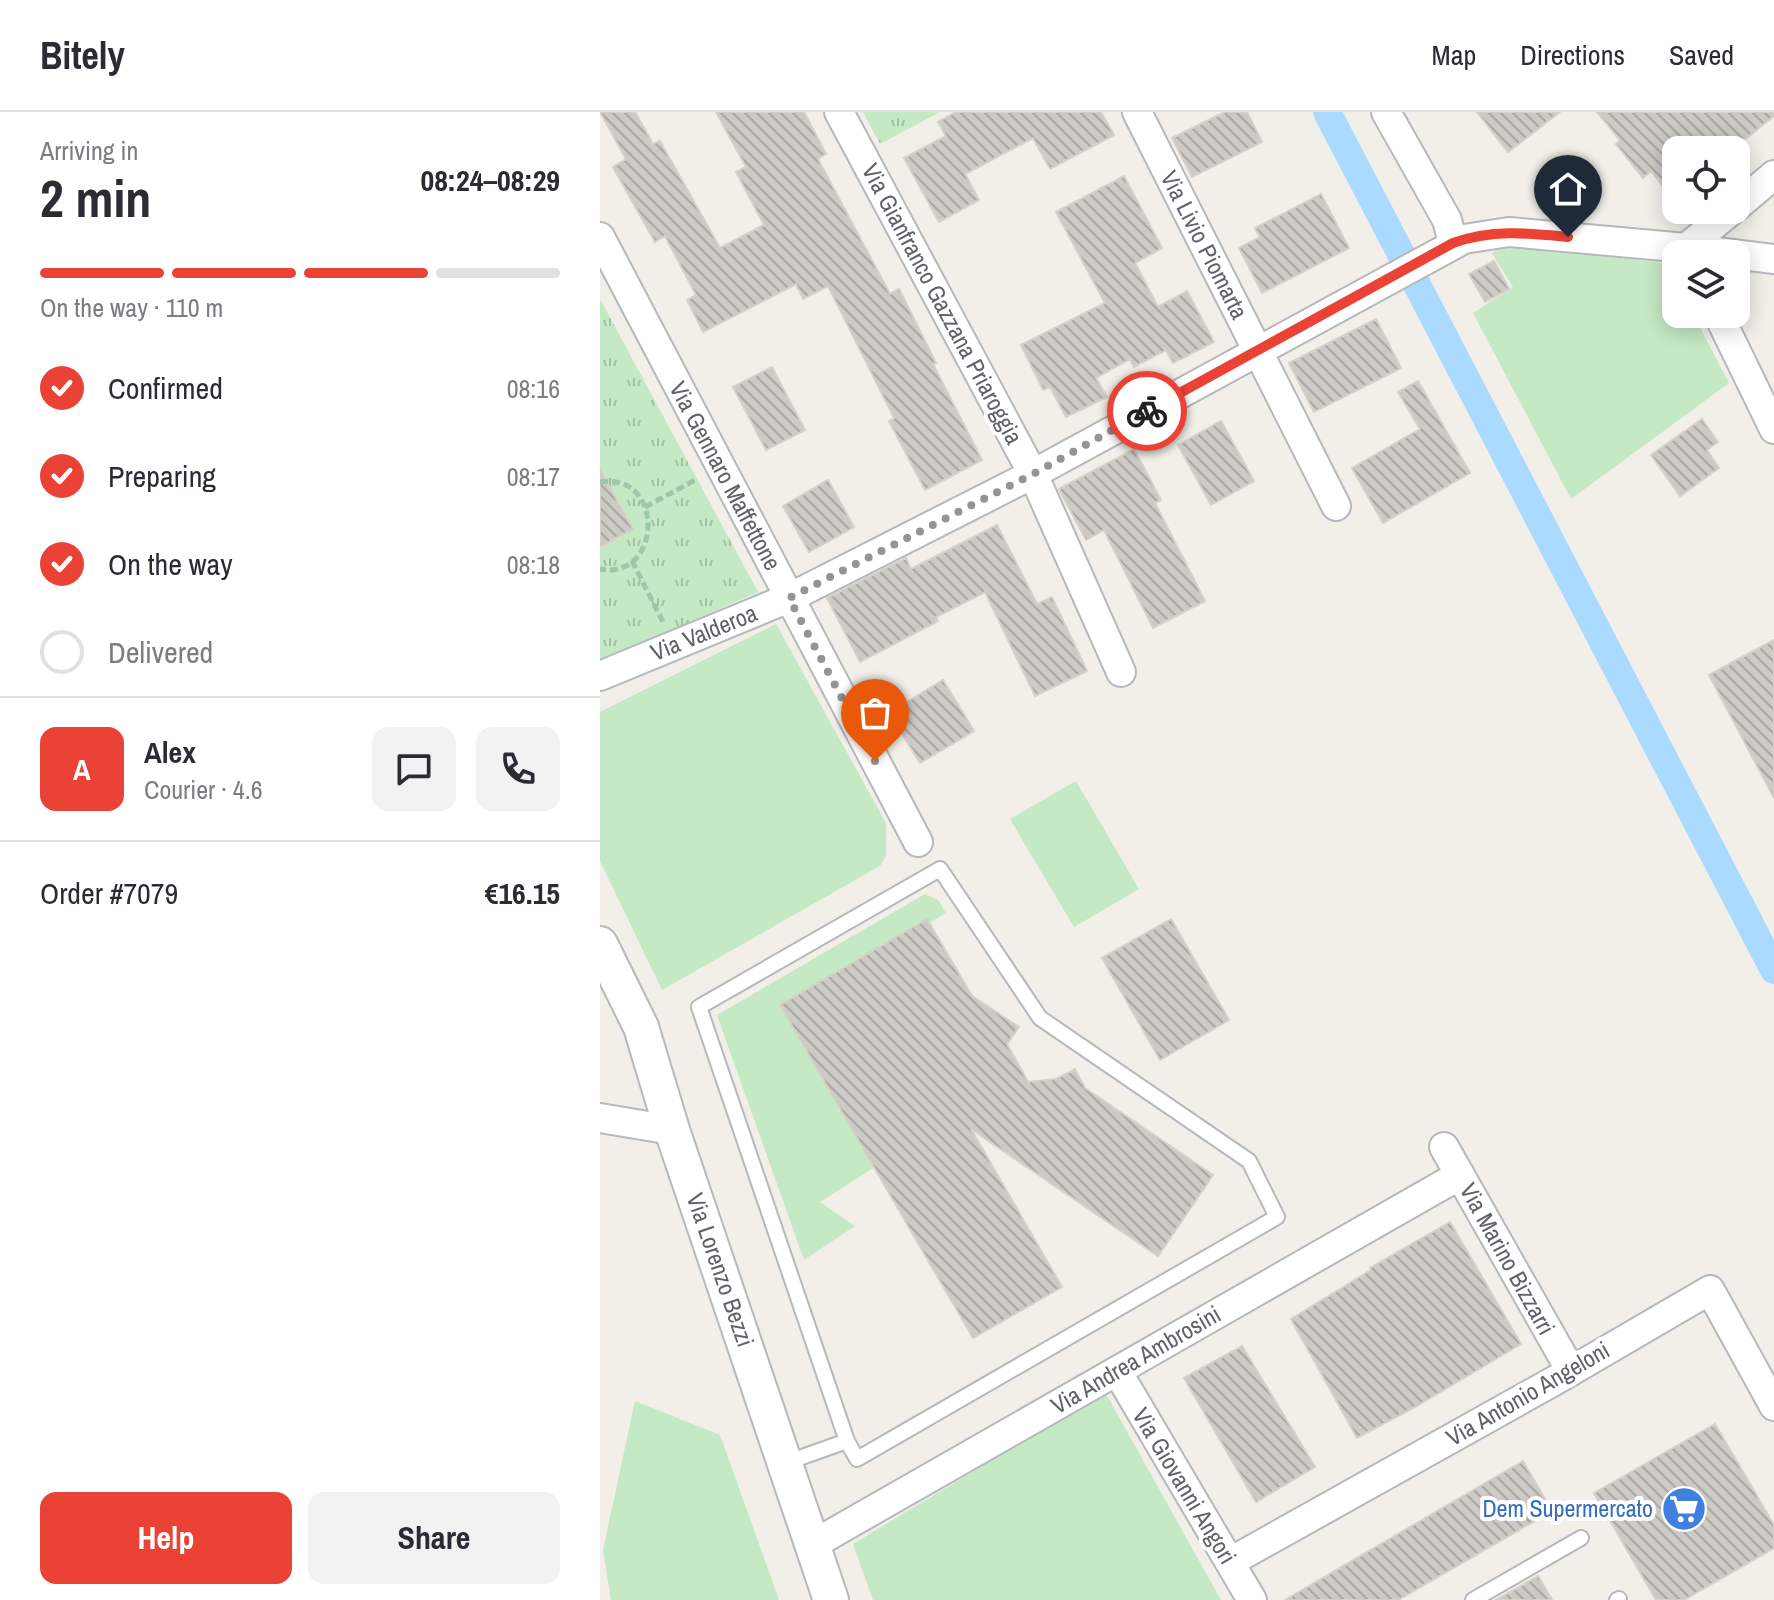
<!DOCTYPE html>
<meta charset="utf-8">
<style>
body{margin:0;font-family:"Archivo Narrow",sans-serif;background:#f2f2f3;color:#2b2b33;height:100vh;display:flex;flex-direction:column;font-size:30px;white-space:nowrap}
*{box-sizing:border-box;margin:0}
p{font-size:26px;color:#7c7c81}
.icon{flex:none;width:44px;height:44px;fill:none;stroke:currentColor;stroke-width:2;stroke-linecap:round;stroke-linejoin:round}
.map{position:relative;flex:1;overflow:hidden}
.drawer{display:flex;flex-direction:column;background:#fff;width:600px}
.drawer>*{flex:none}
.tools{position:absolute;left:1062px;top:24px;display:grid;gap:16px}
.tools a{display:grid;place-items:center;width:88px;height:88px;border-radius:16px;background:#fff;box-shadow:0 4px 20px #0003;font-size:40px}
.pin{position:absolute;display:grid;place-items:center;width:68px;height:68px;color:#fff;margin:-82px -34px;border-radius:50% 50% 50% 0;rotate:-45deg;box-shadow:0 0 8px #0007}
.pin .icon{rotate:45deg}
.courier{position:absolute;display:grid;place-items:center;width:80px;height:80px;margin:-40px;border:6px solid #ea4335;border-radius:50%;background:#fff;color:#222;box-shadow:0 2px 10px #0007}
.overview em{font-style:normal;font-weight:700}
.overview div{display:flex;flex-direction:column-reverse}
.overview{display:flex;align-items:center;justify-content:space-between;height:136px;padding:0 40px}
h1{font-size:52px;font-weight:700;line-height:60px}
.bar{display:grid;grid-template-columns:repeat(4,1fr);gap:12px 8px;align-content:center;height:96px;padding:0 40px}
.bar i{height:10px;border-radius:6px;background:#e1e1e2}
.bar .on{background:#ea4335}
.bar p{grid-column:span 4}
.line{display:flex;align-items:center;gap:20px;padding:0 40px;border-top:2px solid #e1e1e2}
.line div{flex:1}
.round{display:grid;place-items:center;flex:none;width:84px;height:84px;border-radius:16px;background:#f2f2f3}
ol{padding:0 40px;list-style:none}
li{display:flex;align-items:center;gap:24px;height:88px}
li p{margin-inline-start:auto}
li .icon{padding:8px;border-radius:50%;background:#ea4335;color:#fff;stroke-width:4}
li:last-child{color:#7c7c81}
li i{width:44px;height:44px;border:4px solid #e1e1e2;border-radius:50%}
.action{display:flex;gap:16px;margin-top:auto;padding:16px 40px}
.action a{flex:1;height:92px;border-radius:16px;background:#ea4335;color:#fff;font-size:32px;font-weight:700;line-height:92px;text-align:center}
.action a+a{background:#f2f2f3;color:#2b2b33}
header{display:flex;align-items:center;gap:48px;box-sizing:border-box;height:112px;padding:0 40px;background:#fff;border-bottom:2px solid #e1e1e2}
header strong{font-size:38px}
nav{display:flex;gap:44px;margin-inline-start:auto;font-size:28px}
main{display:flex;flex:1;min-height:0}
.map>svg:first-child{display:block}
.grass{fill:#c5e8c5}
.park{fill:url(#park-tufts)}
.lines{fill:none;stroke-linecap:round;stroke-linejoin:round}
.canal{stroke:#aadaff;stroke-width:28}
.building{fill:url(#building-back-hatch);stroke:#d6d1c6;stroke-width:2}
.service-casing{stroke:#b5b8bc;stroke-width:18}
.minor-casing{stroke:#b5b8bc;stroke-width:32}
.tertiary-casing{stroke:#b5b8bc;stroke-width:38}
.path{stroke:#9cc7a9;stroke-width:5;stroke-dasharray:8 4;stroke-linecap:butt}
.service{stroke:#fff;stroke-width:14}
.minor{stroke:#fff;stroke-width:28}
.tertiary{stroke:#fff;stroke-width:34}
.done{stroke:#929495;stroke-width:8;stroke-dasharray:0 14.4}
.route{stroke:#ea4335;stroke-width:10}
.labels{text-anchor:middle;stroke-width:8;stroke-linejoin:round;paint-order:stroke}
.street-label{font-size:24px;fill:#5f6368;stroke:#fff}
.shop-label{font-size:24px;fill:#366cbe;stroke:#fff;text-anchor:end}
</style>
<header>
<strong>Bitely</strong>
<nav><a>Map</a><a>Directions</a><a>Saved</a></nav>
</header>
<main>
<section class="drawer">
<div class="overview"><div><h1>2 min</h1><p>Arriving in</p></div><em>08:24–08:29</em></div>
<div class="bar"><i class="on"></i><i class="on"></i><i class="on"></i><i></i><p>On the way · 110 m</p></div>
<ol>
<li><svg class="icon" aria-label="check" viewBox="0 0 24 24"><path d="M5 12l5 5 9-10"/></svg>Confirmed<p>08:16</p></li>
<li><svg class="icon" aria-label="check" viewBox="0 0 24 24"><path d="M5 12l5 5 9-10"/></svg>Preparing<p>08:17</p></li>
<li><svg class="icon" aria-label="check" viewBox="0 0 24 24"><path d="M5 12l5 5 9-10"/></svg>On the way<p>08:18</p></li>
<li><i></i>Delivered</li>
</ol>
<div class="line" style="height:144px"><b class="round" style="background:#ea4335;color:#fff">A</b><div><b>Alex</b><p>Courier · 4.6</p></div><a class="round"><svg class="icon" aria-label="chat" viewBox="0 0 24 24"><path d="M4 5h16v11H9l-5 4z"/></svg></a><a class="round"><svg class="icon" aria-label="phone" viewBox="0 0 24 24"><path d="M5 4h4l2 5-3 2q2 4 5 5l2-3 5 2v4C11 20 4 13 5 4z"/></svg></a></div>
<div class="line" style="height:104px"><div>Order #7079</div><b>€16.15</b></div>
<div class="action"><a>Help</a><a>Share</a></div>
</section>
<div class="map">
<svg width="1174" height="1488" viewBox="0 0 1174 1488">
<defs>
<pattern id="park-tufts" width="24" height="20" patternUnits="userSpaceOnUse" patternTransform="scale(2)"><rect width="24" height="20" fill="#c5e8c5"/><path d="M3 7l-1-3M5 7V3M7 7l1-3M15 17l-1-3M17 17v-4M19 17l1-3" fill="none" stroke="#a3c0a4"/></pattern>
<pattern id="building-back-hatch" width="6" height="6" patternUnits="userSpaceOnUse" patternTransform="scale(2)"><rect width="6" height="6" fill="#cccac5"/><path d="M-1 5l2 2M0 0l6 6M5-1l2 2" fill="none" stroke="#a9a8a4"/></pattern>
</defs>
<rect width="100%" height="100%" fill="#f1efe8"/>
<g class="grass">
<path d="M 905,133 L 1063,151 L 1076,168 L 1076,202 L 1093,202 L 1129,271 L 971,387 L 873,201 L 913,175 L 892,141 Z"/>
<path d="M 176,512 L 286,711 L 286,744 L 280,754 L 62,878 L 0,749 L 0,600 Z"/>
<path d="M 476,669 L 539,777 L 474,815 L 410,707 Z"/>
<path d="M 325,782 L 338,788 L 346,801 L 189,892 L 278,1053 L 220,1090 L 255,1114 L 204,1148 L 117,903 Z"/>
<path d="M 505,1280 L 621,1488 L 273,1488 L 253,1432 Z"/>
<path d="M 35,1289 L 120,1323 L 179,1488 L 11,1488 L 3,1438 Z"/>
</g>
<g class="park">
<path d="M 263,0 L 340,0 L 280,32 Z"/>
<path d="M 0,187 L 158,480 L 0,549 Z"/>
</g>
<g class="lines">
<path class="canal" d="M 727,0 L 1174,858"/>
</g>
<g class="building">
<path d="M 0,0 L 35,0 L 53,32 L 60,29 L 120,136 L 164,113 L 136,60 L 146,55 L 116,0 L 204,0 L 226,42 L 218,47 L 290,182 L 299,177 L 336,251 L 333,252 L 382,348 L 325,378 L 289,309 L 294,306 L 228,174 L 203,187 L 196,172 L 103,220 L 87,188 L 96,183 L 65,124 L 55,130 L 13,55 L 26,47 Z"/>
<path d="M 356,0 L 501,0 L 514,23 L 450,57 L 433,26 L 365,62 L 379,88 L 339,110 L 304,46 L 346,24 L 338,10 Z"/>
<path d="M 625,0 L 647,0 L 662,30 L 592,65 L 572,26 Z"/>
<path d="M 877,0 L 960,0 L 908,40 Z"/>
<path d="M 997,0 L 1174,0 L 1174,4 L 1132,38 L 1076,38 L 1076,90 L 1051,59 L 1043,66 L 1016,32 L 1020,28 Z"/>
<path d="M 524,64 L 562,136 L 535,151 L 558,195 L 587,179 L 614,230 L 573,251 L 566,238 L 534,255 L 530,247 L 496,266 L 507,285 L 466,305 L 450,275 L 443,278 L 421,233 L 505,191 L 456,100 Z"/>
<path d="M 721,82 L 749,136 L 662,181 L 639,136 L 660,125 L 655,116 Z"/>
<path d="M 894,149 L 909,177 L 885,190 L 869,162 Z"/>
<path d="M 776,207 L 801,256 L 714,300 L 689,251 Z"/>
<path d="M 172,255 L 205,318 L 166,338 L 133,275 Z"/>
<path d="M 818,269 L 870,361 L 783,411 L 752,356 L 820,317 L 798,280 Z"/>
<path d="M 1102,307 L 1118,330 L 1107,338 L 1119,356 L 1080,384 L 1051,343 Z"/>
<path d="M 621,309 L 654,369 L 611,393 L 578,333 Z"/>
<path d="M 534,337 L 561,388 L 555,391 L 605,489 L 553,516 L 504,418 L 486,428 L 459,377 Z"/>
<path d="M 0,358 L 33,417 L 0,435 Z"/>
<path d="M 228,368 L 254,415 L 209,440 L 183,394 Z"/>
<path d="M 397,413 L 437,492 L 452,485 L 487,559 L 435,584 L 385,480 L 336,505 L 338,509 L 260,550 L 227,486 L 306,446 L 311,457 Z"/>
<path d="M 1174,528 L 1174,686 L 1109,563 Z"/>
<path d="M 343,568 L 374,619 L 320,651 L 289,601 Z"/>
<path d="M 327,807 L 372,884 L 419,915 L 407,932 L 428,970 L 456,967 L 475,957 L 485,976 L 613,1063 L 558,1144 L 371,1017 L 462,1175 L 373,1226 L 180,893 Z"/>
<path d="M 571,807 L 629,908 L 560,948 L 502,846 Z"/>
<path d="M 850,1110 L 921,1232 L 817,1294 L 757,1326 L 691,1207 L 771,1158 L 770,1156 Z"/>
<path d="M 642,1234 L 715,1355 L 656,1390 L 584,1266 Z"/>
<path d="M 1115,1312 L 1174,1413 L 1174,1436 L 1084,1488 L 1056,1488 L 994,1381 Z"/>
<path d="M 923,1349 L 952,1399 L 798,1488 L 685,1488 Z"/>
<path d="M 938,1464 L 952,1488 L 896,1488 Z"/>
</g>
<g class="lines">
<g class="service-casing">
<g id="service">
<path d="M 185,1351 L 247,1329 L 257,1347 L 677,1105 L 649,1049 L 440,906 L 340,757 L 99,895 L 247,1329"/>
<path d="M 873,1488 L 981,1426"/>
<path d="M 1017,1488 L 1019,1487"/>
</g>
</g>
<g class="minor-casing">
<g id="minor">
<path d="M 239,0 L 433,362 L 521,560"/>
<path d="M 537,0 L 736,394"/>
<path d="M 786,0 L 847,108 L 853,131"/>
<path d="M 1136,95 L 1174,63"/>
<path d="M 0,125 L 318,730"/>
<path d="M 1089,142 L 1086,136 L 1132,98"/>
<path d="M 1118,202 L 1174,317"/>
<path d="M 0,564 L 189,486 L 433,362 L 864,127 L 909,120 L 1086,136 L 1174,147"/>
<path d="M 0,1006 L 72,1018"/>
<path d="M 844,1035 L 971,1259"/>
<path d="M 517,1259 L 652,1488"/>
<path d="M 212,1433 L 860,1063"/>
<path d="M 630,1450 L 954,1269 L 1110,1178 L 1174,1294"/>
</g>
</g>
<g class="tertiary-casing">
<path id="tertiary" d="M 0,832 L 41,915 L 72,1018 L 231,1488"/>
</g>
<g class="path">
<path d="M 0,370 C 66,360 62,469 0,457"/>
<path d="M 45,395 L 97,367"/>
<path d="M 32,449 L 64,512"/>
</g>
<use href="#service" class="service"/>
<use href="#minor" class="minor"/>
<use href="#tertiary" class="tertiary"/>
</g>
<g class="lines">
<path class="done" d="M 275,649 L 189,486 L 433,362 L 547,299"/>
<path class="route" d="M 547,299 L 853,131 C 892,117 928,121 968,125"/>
</g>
<defs>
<g id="supermarket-disc" transform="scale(2.3)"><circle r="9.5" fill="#3f7fe0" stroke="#fff"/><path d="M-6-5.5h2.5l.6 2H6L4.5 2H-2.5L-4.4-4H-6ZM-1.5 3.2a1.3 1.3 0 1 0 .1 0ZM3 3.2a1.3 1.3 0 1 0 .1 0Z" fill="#fff"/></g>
</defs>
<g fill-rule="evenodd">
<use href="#supermarket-disc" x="1084" y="1397"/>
</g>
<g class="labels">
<g class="street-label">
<text transform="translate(604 133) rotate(63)" y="8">Via Livio Piomarta</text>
<text transform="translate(342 192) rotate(62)" y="8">Via Gianfranco Gazzana Priaroggia</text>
<text transform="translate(125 364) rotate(62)" y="8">Via Gennaro Maffettone</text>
<text transform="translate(104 521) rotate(-22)" y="8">Via Valderoa</text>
<text transform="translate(907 1147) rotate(61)" y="8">Via Marino Bizzarri</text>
<text transform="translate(120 1158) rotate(71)" y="8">Via Lorenzo Bezzi</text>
<text transform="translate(536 1248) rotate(-30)" y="8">Via Andrea Ambrosini</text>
<text transform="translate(928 1282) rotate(-30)" y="8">Via Antonio Angeloni</text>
<text transform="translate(584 1374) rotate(59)" y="8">Via Giovanni Angori</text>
</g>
<g class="shop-label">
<text x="1053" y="1405">Dem Supermercato</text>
</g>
</g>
</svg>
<div class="tools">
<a><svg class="icon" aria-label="locate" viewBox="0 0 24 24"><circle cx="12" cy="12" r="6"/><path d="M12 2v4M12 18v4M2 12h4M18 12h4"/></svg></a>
<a><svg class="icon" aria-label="layers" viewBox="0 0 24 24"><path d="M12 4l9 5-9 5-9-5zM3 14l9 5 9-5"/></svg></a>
</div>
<div class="pin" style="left:275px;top:649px;background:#ea580c"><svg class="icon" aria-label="bag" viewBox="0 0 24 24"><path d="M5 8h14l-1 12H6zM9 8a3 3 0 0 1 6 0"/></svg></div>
<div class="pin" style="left:968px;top:125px;background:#1f2937"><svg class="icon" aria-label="home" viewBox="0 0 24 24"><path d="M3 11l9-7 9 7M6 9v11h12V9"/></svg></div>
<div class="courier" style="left:547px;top:299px"><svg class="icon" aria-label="bike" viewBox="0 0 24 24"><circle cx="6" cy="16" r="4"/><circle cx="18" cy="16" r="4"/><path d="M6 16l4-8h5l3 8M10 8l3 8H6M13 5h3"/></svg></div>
</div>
</main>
